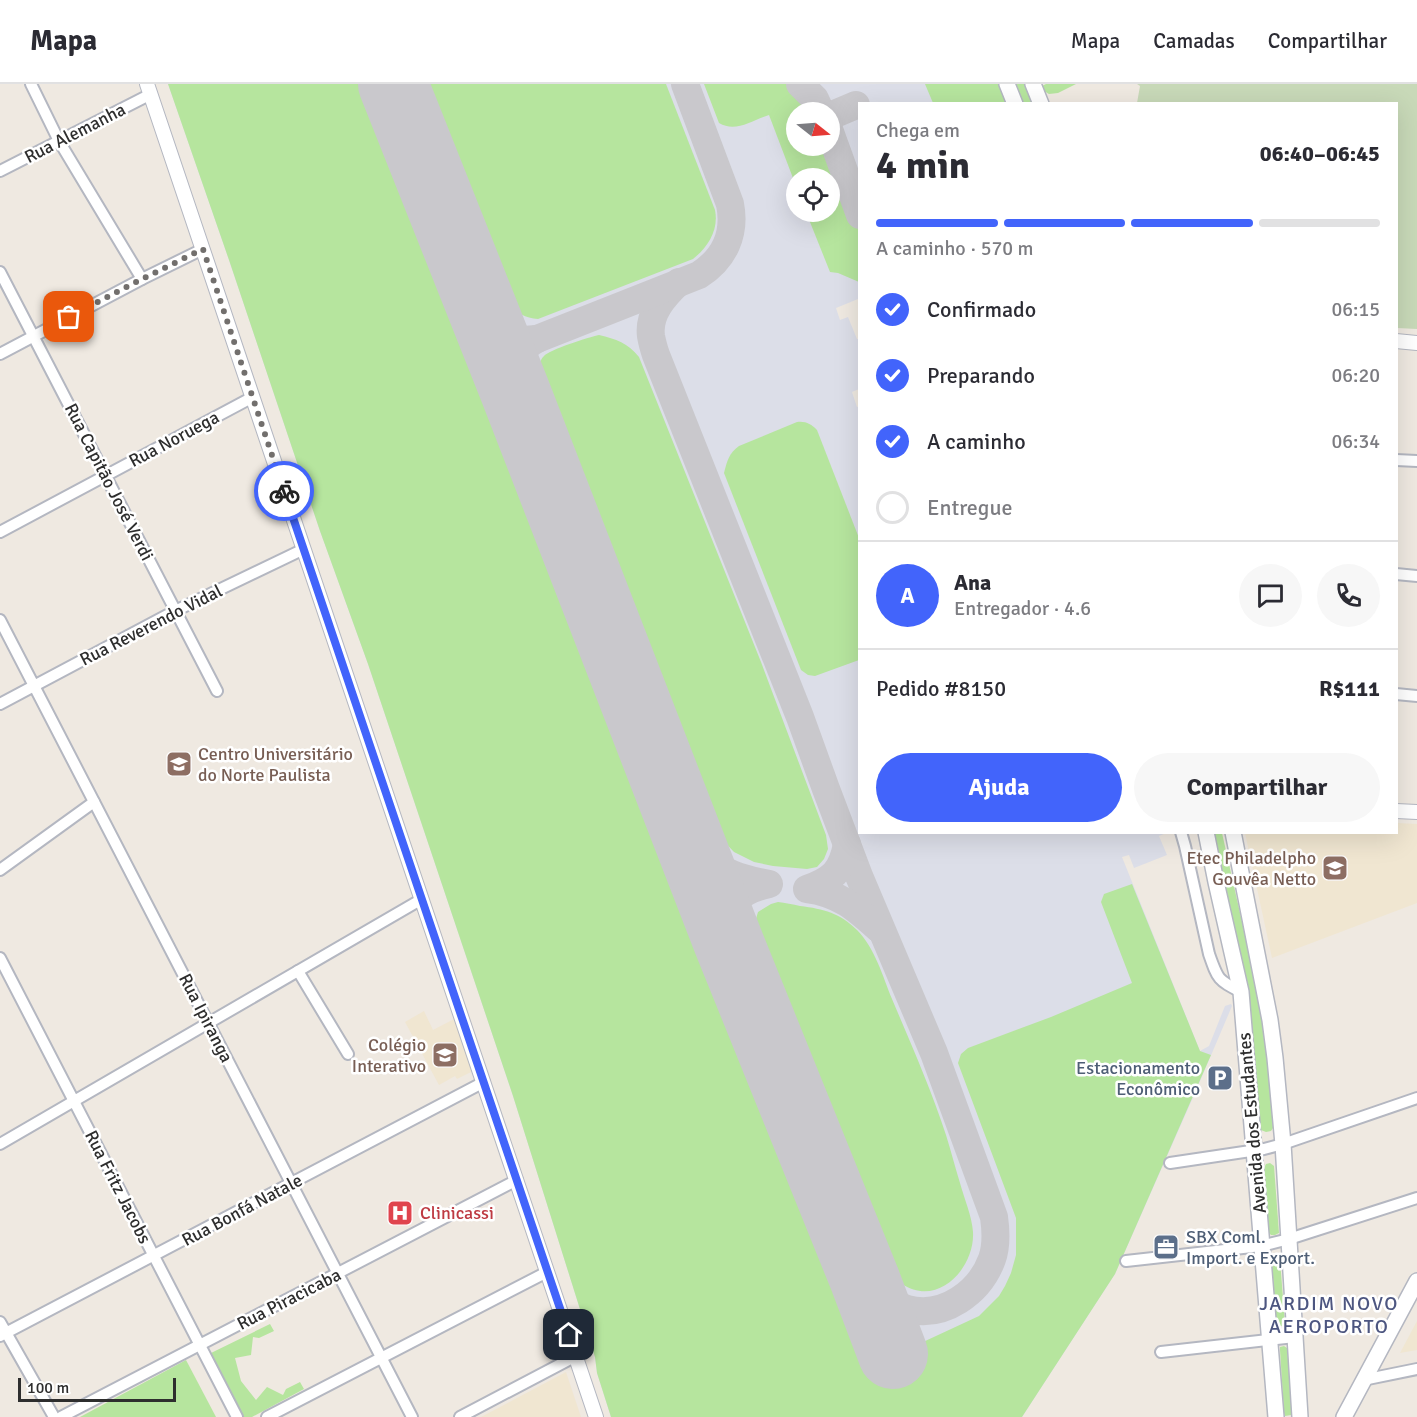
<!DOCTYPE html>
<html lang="pt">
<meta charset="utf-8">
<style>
body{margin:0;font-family:Signika,sans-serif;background:#f7f7f7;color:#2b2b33;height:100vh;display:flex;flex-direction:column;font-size:22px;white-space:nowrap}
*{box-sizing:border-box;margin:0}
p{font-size:20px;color:#7c7c81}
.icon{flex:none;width:33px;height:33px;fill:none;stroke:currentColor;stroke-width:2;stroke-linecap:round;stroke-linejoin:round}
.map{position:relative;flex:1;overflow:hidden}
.drawer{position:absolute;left:858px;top:18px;width:540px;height:732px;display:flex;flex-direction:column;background:#fff;border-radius:0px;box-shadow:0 6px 24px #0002}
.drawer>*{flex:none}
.needle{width:39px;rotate:107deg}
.controls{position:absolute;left:786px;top:18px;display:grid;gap:12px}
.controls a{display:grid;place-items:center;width:54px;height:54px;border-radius:50%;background:#fff;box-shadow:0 6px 24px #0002;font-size:30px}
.scale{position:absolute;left:18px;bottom:15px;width:158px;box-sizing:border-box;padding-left:6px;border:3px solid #2e2e2e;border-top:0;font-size:16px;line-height:21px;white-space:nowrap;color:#2e2e2e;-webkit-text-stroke:4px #fff;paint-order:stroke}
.pin{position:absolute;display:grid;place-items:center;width:51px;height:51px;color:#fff;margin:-26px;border-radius:12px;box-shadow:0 3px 9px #0006}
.courier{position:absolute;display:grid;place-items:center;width:60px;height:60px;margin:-30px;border:4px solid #4264fb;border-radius:50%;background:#fff;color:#222;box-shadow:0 2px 8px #0007}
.summary em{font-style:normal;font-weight:800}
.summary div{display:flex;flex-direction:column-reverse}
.summary{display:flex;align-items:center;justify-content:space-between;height:102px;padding:0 18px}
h1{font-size:39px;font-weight:800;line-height:45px}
.bar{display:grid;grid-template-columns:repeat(4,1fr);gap:9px 6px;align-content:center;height:72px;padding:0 18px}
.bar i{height:8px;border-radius:4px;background:#e1e1e2}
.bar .on{background:#4264fb}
.bar p{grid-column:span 4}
.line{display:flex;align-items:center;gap:15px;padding:0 18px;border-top:2px solid #e1e1e2}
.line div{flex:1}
.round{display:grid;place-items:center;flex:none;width:63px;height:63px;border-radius:32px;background:#f7f7f7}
ol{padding:0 18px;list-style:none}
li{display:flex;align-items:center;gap:18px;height:66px}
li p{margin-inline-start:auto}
li .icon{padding:6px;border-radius:50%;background:#4264fb;color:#fff;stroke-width:4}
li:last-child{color:#7c7c81}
li i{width:33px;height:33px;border:3px solid #e1e1e2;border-radius:50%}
.cta{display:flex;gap:12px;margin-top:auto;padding:12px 18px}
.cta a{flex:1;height:69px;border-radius:36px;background:#4264fb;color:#fff;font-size:24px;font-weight:800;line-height:69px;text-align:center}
.cta a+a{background:#f7f7f7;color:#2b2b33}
header{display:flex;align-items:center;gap:36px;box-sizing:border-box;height:84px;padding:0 30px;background:#fff;border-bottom:2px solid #e1e1e2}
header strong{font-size:28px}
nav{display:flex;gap:33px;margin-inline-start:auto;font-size:21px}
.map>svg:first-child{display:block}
.education{fill:#f0e6d1}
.airport{fill:#dcdee8;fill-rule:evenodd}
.green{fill:#b6e59e}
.cemetery{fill:#c8d9b8}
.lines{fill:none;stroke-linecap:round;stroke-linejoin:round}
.taxiway{stroke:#c9c8cc;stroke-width:28}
.runway{stroke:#c9c8cc;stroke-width:70}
.minor-casing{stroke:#b4b7c1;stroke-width:14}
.tertiary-casing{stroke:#b4b7c1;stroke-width:16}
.secondary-casing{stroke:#b4b7c1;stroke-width:18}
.minor{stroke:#fff;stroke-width:10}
.tertiary{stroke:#fff;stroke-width:14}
.secondary{stroke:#fff;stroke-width:15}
.done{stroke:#726f6d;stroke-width:6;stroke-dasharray:0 10.8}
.route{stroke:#4264fb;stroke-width:8}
.labels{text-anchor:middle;stroke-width:5;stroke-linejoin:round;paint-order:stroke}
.street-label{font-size:18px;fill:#2e2e2e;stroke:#fff}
.education-label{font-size:18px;fill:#785e54;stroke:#fff;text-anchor:end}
.service-label{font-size:18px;fill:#4e5e75;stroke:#fff;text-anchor:end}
.health-label{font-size:18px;fill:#be3a42;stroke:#fff;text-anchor:start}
.neighbourhood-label{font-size:20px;letter-spacing:1.5px;fill:#4d5680;stroke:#fff}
</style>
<header>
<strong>Mapa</strong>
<nav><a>Mapa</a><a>Camadas</a><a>Compartilhar</a></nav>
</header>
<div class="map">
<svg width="1417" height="1333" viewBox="0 0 1417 1333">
<rect width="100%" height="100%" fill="#efe9e1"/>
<g class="education">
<path d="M 1397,739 L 1417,740 L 1417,819 L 1272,874 L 1245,749 L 1396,748 Z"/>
<path d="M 424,927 L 433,946 L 456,934 L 473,984 L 471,988 L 457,995 L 455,992 L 439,1001 L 405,938 Z"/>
<path d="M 1417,1237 L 1417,1266 L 1400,1269 Z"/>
<path d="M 566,1288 L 581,1333 L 481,1333 Z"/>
</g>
<path class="airport" d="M 168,0 L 1001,0 L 1009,19 L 860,20 L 859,213 L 858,215 L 836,224 L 840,236 L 848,233 L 857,255 L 860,255 L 859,305 L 852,308 L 857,323 L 860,322 L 860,748 L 1166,749 L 1159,752 L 1167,771 L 1134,784 L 1129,771 L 1122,773 L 1200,967 L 1209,962 L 1225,922 L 1231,920 L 1232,922 L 1195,1009 L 1115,1190 L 1022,1333 L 611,1333 L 597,1289 L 595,1273 L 513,1012 L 368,580 L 320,447 L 229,176 ZM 796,28 L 830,28 L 830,62 L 796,62 ZM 796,94 L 830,94 L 830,128 L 796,128 Z"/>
<g class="green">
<path d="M 168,0 L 363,0 L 597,590 L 683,822 L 868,1279 L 875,1282 L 907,1269 L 908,1265 L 979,1232 L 999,1212 L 1005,1202 L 1011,1189 L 1016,1171 L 1016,1134 L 958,979 L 961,970 L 968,964 L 1051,933 L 1132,899 L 1101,818 L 1104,810 L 1132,800 L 1200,967 L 1211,971 L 1115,1190 L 1022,1333 L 611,1333 L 597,1289 L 595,1273 L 513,1012 L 368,580 L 320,447 L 229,176 Z"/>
<path d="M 419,0 L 666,0 L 715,126 C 719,146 708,163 693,175 L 538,235 C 525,234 517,229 508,220 Z"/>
<path d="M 704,0 L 787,0 L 800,8 L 814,28 L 796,28 L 796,62 L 827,62 L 859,147 L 859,198 L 838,189 L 830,188 L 806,128 L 830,128 L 830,94 L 796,94 L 796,102 L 769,31 C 752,36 736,49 719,39 Z"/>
<path d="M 925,0 L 1001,0 L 1009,19 L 933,19 Z"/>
<path d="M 1012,0 L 1025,0 L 1033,19 L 1019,19 Z"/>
<path d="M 1046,0 L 1076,0 L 1058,9 L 1049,10 L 1044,7 L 1042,2 Z"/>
<path d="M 599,251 C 616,255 628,259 639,273 L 761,578 L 826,751 L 828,765 L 824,775 L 817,783 L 807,785 L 773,782 L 754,778 L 734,768 L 713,746 L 655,587 L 538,295 C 537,288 538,278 544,272 C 549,266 589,253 599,251 Z"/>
<path d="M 797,338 C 806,337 811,340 817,346 L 859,454 L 859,576 L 815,592 L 808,591 L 801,586 L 724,389 C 727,377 729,369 739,362 Z"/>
<path d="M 1210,749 L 1222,749 L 1245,851 L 1265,951 L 1273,1044 L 1271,1047 L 1266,1048 L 1261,1046 L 1259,1038 L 1251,936 Z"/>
<path d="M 778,818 C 785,819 793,820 800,822 C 824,825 840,829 857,846 C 875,864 883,893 892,915 C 911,960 931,1005 946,1051 C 951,1067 955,1083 960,1099 C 964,1114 972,1132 973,1148 C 975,1184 938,1224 902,1200 C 896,1196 892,1188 888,1182 L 836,1049 L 769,887 L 753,845 L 758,828 L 771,820 Z"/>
<path d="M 1270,1079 L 1274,1082 L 1279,1149 L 1275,1151 L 1271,1151 L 1268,1148 L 1264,1084 L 1266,1080 Z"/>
<path d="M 1274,1172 L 1278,1172 L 1280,1176 L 1285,1239 L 1282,1242 L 1279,1242 L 1276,1239 L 1272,1179 L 1271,1175 Z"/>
<path d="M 270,1240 L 274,1247 L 259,1254 L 253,1253 L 251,1271 L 235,1274 L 241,1297 L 256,1316 L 267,1303 L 283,1311 L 286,1305 L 300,1298 L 304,1305 L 252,1333 L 239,1333 L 209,1272 L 211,1269 Z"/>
<path d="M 1284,1262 L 1287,1264 L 1292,1327 L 1291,1331 L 1285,1332 L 1284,1329 L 1280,1266 L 1280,1263 Z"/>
<path d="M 186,1276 L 216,1333 L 80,1333 Z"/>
</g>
<path class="cemetery" d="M 1137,0 L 1417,0 L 1417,245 L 1397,244 L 1396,20 L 1137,19 L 1140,2 Z"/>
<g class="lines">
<g class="taxiway">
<path d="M 800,0 L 815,15 L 821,28"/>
<path d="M 830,32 L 856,21"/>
<path d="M 830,48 L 860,131"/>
<path d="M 679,198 C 664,212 648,230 651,252 C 652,258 654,265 656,271 L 800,633 L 826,705 L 859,792 L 934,969 L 994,1133 C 996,1147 997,1161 992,1175 C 980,1208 944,1235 907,1225 C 891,1220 877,1208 865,1196"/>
<path d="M 485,231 C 499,255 511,258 537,255 C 515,267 511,283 515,307"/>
<path d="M 537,255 L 699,191 C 724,175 736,150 730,120 L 685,0"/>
<path d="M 681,738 C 688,748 694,760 702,769 C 719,789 744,795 769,800 C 733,808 726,822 728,857"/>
<path d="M 847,760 C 842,788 832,796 807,805 C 839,809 856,824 879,845"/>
</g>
<path class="runway" d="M 393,0 L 515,307 L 728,857 L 865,1196 L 893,1270"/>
<g class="minor-casing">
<g id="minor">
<path d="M 31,0 L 59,57 L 142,195"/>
<path d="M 0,87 L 151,10"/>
<path d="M 0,188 L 217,607"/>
<path d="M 0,270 L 142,195 L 203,165"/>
<path d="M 1396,376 L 1417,377"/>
<path d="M 0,448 L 253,313"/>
<path d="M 1396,490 L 1417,492"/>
<path d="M 0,536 L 412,1333"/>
<path d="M 1396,610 L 1417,612"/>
<path d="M 0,620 L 175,527 L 304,465"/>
<path d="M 1181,748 L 1185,762 L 1209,870 C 1218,896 1218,896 1241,908"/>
<path d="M 0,786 L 94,718"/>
<path d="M 0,874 L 237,1333"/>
<path d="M 298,887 L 348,970"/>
<path d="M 0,1060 L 422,815"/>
<path d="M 1170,1079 L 1264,1065 L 1283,1060 L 1417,1014"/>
<path d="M 1126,1177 L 1261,1162 L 1289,1155 L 1417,1114"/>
<path d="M 0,1238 L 54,1333"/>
<path d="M 0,1252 L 484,998"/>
<path d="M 1161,1268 L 1295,1253"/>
<path d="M 1363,1296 L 1417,1285"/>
<path d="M 61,1333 L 517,1096"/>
<path d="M 267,1333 L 547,1188"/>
<path d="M 460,1333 L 576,1272"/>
</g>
</g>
<g class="tertiary-casing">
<g id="tertiary">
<path d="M 147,0 L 596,1333"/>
<path d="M 1396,257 L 1417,259"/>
<path d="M 1396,727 L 1417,728"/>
</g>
</g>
<g class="secondary-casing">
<g id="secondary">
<path d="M 1007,0 L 1015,20"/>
<path d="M 1033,0 L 1041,20"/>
<path d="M 1206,748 L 1216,798 L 1241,908 L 1276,1333"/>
<path d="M 1233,748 L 1270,936 L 1275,974 L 1283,1060 L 1300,1333"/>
<path d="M 1344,1333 L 1417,1197"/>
</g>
</g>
<use href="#minor" class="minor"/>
<use href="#tertiary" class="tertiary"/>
<use href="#secondary" class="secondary"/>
</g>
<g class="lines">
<path class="done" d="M 69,233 L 142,195 L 203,165 L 284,407"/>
<path class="route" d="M 284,407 L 569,1251"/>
</g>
<defs>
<g id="university-square" transform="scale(1.35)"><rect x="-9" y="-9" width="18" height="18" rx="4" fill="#8d6e63" stroke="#fff"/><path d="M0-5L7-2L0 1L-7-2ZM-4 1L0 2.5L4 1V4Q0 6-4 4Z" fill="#fff"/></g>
<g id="school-square" transform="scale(1.35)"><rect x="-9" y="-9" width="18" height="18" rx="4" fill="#8d6e63" stroke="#fff"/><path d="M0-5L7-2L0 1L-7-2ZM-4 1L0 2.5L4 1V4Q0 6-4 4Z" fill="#fff"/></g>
<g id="parking-square" transform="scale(1.35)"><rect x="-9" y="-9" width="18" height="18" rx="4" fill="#5c6f8a" stroke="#fff"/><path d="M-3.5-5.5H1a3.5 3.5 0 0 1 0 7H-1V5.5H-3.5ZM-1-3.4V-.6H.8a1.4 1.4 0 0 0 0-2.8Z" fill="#fff"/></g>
<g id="hospital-square" transform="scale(1.35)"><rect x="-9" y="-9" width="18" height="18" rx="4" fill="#e0444e" stroke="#fff"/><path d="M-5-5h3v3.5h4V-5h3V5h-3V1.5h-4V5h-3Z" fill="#fff"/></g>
<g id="office-square" transform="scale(1.35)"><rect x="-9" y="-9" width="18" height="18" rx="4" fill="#5c6f8a" stroke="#fff"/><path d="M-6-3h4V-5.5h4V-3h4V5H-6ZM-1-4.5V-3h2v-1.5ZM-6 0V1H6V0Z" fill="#fff"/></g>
</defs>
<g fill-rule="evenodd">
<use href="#university-square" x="179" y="680"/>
<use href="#university-square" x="1335" y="784"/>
<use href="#school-square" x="445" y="971"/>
<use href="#parking-square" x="1220" y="994"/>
<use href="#hospital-square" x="400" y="1129"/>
<use href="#office-square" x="1166" y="1163"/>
</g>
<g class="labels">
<g class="street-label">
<text transform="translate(75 49) rotate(-27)" y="6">Rua Alemanha</text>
<text transform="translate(174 355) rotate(-28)" y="6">Rua Noruega</text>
<text transform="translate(109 398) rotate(63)" y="6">Rua Capitão José Verdi</text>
<text transform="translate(151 541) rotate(-27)" y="6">Rua Reverendo Vidal</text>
<text transform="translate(206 934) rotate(63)" y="6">Rua Ipiranga</text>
<text transform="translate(1252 1039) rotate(-95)" y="6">Avenida dos Estudantes</text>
<text transform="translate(118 1103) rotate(63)" y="6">Rua Fritz Jacobs</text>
<text transform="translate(242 1126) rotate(-28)" y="6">Rua Bonfá Natale</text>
<text transform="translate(289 1215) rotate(-27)" y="6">Rua Piracicaba</text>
</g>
<g class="education-label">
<text x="198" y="676" text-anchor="start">Centro Universitário<tspan x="198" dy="21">do Norte Paulista</tspan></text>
<text x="1316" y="780">Etec Philadelpho<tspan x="1316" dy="21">Gouvêa Netto</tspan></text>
<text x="426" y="967">Colégio<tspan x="426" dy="21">Interativo</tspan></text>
</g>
<g class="service-label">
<text x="1200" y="990">Estacionamento<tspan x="1200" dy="21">Econômico</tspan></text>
<text x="1186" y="1159" text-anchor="start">SBX Coml.<tspan x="1186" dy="21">Import. e Export.</tspan></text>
</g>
<g class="health-label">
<text x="420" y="1135">Clinicassi</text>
</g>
<g class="neighbourhood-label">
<text x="1329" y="1226">JARDIM NOVO<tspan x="1329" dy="23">AEROPORTO</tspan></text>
</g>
</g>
</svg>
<div class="controls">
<a><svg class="needle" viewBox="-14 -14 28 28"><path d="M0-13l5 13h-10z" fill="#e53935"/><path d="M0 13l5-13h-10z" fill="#7c7c81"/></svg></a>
<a><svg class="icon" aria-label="locate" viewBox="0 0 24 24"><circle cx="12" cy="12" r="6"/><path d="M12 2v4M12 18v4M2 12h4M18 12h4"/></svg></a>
</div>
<div class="scale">100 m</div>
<div class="pin" style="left:69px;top:233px;background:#ea580c"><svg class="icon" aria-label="bag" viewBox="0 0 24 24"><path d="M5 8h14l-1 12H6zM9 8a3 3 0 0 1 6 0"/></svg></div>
<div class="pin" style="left:569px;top:1251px;background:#1f2937"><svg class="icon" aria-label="home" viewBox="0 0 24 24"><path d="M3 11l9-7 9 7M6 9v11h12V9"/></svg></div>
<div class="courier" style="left:284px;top:407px"><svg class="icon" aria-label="bike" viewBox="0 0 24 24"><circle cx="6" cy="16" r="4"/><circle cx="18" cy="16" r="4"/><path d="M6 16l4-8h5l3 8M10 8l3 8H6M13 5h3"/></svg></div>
<section class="drawer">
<div class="summary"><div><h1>4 min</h1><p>Chega em</p></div><em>06:40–06:45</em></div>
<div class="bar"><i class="on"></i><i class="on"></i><i class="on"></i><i></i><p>A caminho · 570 m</p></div>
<ol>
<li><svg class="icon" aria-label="check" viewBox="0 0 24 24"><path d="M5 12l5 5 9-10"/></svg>Confirmado<p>06:15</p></li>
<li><svg class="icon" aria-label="check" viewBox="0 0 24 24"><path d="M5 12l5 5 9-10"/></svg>Preparando<p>06:20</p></li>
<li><svg class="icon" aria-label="check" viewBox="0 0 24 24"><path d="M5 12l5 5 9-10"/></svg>A caminho<p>06:34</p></li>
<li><i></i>Entregue</li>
</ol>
<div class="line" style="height:108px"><b class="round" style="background:#4264fb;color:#fff">A</b><div><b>Ana</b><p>Entregador · 4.6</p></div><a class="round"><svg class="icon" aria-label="chat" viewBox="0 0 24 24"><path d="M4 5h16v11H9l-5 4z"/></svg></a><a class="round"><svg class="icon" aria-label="phone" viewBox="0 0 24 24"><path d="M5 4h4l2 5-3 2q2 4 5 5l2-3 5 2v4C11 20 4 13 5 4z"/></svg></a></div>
<div class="line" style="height:78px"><div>Pedido #8150</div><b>R$111</b></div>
<div class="cta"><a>Ajuda</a><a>Compartilhar</a></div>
</section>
</div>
